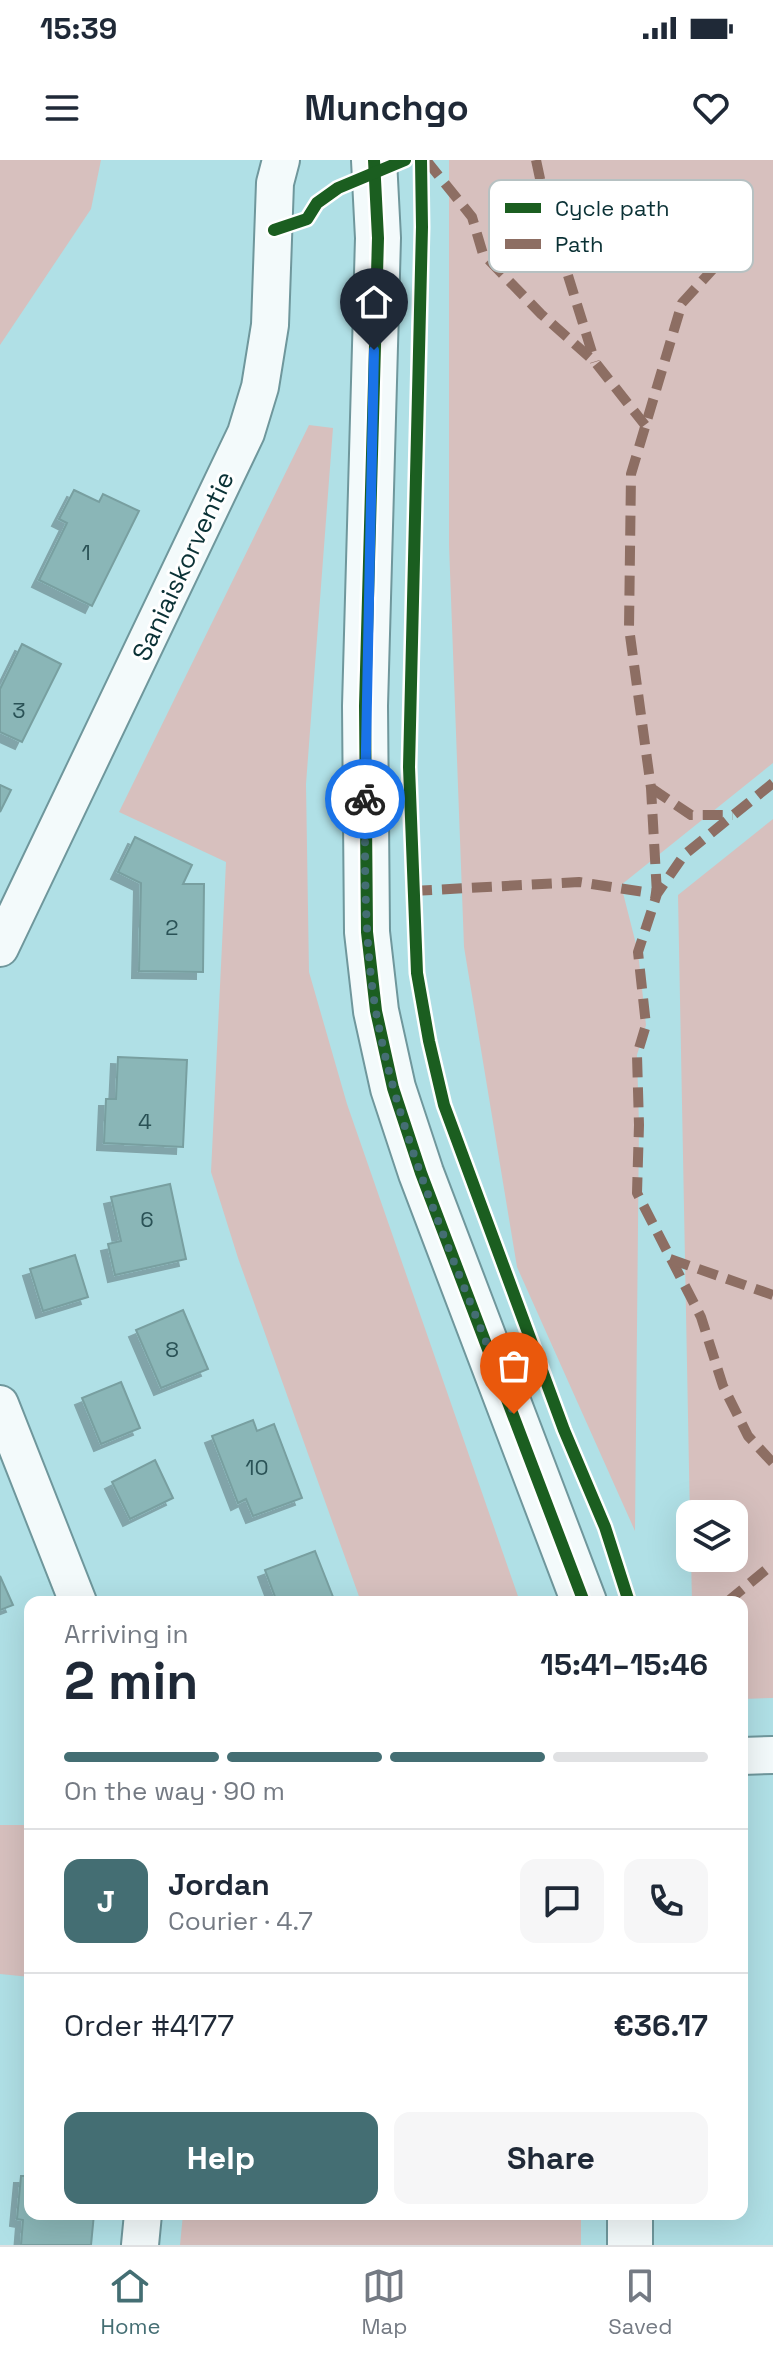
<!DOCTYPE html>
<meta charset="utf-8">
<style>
body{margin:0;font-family:"Space Grotesk",sans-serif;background:#f6f6f7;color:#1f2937;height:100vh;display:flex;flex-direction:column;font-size:30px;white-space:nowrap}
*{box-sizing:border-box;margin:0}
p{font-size:26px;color:#747a83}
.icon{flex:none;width:44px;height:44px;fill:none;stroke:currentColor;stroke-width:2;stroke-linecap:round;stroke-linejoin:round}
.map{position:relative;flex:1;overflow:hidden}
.details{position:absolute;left:24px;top:1436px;width:724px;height:624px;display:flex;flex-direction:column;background:#fff;border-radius:16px;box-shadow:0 8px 32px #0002}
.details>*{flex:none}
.tools{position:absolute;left:676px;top:1340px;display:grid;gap:16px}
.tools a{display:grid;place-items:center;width:72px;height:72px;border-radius:16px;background:#fff;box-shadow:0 8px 32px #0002;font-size:40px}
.pin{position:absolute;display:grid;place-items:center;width:68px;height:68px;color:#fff;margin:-82px -34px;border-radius:50% 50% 50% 0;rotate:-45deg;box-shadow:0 0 8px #0007}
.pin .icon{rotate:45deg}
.courier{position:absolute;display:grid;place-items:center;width:80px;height:80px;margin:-40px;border:6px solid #1a73e8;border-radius:50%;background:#fff;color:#222;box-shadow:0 2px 10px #0007}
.headline em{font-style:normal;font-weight:700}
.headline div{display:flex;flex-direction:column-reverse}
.headline{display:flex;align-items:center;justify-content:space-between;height:136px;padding:0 40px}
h1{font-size:52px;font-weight:700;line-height:60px}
.bar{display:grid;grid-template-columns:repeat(4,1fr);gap:12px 8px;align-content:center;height:96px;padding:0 40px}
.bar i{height:10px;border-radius:6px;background:#e0e1e3}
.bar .current{background:#446e73}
.bar p{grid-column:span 4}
.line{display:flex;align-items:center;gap:20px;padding:0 40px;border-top:2px solid #e0e1e3}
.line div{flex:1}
.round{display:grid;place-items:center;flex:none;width:84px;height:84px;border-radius:16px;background:#f6f6f7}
.cta{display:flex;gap:16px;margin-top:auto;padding:16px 40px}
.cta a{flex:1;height:92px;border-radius:16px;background:#446e73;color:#fff;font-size:32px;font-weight:700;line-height:92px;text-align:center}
.cta a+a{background:#f6f6f7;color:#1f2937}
.status{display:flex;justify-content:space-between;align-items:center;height:56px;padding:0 40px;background:#fff;direction:ltr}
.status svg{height:22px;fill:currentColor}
header{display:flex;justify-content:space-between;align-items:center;height:104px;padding:0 40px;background:#fff;font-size:36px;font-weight:700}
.tabs{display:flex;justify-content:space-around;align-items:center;height:112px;border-top:2px solid #e0e1e3;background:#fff;font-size:22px;color:#747a83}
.tabs a{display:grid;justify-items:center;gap:4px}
.tabs .current{color:#446e73}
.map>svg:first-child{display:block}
.green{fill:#d7c0be}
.building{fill:#8ab6b7;stroke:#789fa0;stroke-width:2;filter:url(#shadow)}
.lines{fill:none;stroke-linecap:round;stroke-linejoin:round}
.street-casing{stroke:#6f979c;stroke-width:40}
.secondary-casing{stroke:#6f979c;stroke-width:48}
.street{stroke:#f3fafb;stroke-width:36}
.secondary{stroke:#f3fafb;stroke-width:44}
.quiet{stroke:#8d6e63;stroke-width:10;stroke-dasharray:20 10;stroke-linecap:butt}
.cycleway-casing{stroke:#fff;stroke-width:17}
.cycleway{stroke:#1b5e20;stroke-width:12}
.done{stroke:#446e73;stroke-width:8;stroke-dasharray:0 14.4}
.route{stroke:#1a73e8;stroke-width:10}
.labels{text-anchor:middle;stroke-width:6;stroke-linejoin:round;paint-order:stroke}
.number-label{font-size:22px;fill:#2a5256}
.street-label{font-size:26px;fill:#0a3135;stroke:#fff}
.key{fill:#fff;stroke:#b6c1c2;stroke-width:2}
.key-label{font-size:22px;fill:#0a3135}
</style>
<div class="status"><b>15:39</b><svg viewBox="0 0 49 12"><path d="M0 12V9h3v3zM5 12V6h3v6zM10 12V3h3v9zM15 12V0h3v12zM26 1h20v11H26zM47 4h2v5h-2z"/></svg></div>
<header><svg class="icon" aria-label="menu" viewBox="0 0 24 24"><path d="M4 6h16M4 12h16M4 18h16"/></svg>Munchgo<svg class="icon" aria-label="heart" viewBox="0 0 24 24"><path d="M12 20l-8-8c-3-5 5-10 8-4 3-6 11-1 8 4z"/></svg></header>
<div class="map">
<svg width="773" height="2085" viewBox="0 0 773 2085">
<defs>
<filter id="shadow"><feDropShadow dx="-7" dy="7" stdDeviation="0" flood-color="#0004"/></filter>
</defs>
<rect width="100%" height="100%" fill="#b0e0e6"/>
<g class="green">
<path d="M 0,0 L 101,0 L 91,49 L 0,185 Z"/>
<path d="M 449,0 L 773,0 L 773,603 L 621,725 L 638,792 L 646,865 L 637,895 L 639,965 L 635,1371 L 517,1107 L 464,787 L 449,385 Z"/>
<path d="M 309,265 L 333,268 L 306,624 L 309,812 L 347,944 L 520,1442 L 361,1442 L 238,1098 L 211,1012 L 226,702 L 119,652 Z"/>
<path d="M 773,659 L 773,1538 L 742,1539 L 742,1442 L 692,1442 L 691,1398 L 734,1398 L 734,1354 L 690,1354 L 690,1361 L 678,735 Z"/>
<path d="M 0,1665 L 30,1665 L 30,1817 L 0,1814 Z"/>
<path d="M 183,2054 L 581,2054 L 581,2085 L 180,2085 Z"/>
</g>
<g class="building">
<path d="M 74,330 L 99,342 L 103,334 L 139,351 L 92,446 L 39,420 L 67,363 L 59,359 Z"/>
<path d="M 22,484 L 61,504 L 22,582 L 0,572 L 0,529 Z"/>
<path d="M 0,625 L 11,630 L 0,652 Z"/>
<path d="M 135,677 L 192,705 L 183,724 L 204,724 L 203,812 L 139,811 L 141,723 L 118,712 Z"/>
<path d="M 118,897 L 187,900 L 183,987 L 104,983 L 106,939 L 116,939 Z"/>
<path d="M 170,1024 L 186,1099 L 115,1115 L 108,1084 L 121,1081 L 111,1037 Z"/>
<path d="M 75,1095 L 88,1137 L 43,1151 L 30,1109 Z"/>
<path d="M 183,1150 L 208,1209 L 161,1228 L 136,1170 Z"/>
<path d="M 121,1222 L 140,1268 L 101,1284 L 82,1238 Z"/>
<path d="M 253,1260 L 257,1271 L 274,1264 L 302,1338 L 253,1356 L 246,1339 L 238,1343 L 212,1276 Z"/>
<path d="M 155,1300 L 173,1338 L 130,1359 L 112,1322 Z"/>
<path d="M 315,1391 L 335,1442 L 277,1442 L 265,1410 Z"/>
<path d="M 0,1416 L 13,1445 L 0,1450 Z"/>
<path d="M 21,2016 L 30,2016 L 30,2054 L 94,2054 L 91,2085 L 21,2085 L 23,2060 L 17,2059 Z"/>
</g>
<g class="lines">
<g class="street-casing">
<g id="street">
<path d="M 0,788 L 246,273 L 260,227 L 270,165 L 275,23 L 281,0"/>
<path d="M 0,1244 L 78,1442"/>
<path d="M 742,1596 L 773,1595"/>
<path d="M 140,2085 L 143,2054"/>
</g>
</g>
<g class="secondary-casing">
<g id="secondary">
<path d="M 374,0 L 378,78 L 365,546 L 367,772 L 376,851 L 393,928 L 421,1013 L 584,1442"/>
<path d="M 630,2054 L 630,2085"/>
</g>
</g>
<use href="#street" class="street"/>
<use href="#secondary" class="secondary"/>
<g class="quiet">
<path d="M 426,0 L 472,57 L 483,94 L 541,154 L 595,202 L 645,265"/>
<path d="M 536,0 L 545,42 L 595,202"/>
<path d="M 773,623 L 684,695 L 657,734 L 638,792 L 646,865 L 637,895 L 639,965 L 637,1033 L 701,1157 L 723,1226 L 748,1276 L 773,1303"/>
<path d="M 651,628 L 691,655 L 733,655"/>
<path d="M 412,731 L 579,722 L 657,734"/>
<path d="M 657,734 L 651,628 L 629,468 L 631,314 L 682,143 L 714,108"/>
<path d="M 670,1099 L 773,1135"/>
<path d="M 727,1442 L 773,1404"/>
</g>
<g class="cycleway-casing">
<g id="cycleway">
<path d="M 374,0 L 378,78 L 365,546 L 367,772 L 376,851 L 393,928 L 421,1013 L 584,1442"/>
<path d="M 421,0 L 422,67 L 409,607 L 417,813 L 429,881 L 444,945 L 564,1270 L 605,1367 L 629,1442"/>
<path d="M 274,70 L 307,59 L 317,43 L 338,28 L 405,0"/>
</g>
</g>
<use href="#cycleway" class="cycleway"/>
</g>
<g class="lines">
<path class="done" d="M 365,639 C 365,710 364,782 376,852 C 401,991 465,1122 514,1254"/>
<path class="route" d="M 365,639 L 374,190"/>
</g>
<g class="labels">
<g class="number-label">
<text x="86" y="400">1</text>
<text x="19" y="558">3</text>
<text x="172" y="775">2</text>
<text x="145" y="969">4</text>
<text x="147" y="1067">6</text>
<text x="172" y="1197">8</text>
<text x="257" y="1315">10</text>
</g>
<g class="street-label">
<text transform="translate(183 406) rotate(-65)" y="9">Saniaiskorventie</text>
</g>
</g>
<rect x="489" y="20" width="264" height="92" rx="12" class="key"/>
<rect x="505" y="43" width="36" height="10" fill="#1b5e20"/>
<rect x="505" y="79" width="36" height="10" fill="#8d6e63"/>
<g class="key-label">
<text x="555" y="56">Cycle path</text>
<text x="555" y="92">Path</text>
</g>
</svg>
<div class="tools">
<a><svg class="icon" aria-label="layers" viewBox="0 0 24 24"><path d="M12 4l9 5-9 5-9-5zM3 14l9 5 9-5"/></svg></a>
</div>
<div class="pin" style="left:514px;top:1254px;background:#ea580c"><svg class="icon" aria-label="bag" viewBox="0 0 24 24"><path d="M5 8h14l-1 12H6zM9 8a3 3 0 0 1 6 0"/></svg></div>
<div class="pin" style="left:374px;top:190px;background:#1f2937"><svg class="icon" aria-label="home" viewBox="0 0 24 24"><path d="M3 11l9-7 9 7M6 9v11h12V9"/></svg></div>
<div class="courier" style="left:365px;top:639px"><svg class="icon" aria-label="bike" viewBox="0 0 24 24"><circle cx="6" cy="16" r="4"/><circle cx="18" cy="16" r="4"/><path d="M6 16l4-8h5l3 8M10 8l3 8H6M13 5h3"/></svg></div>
<section class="details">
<div class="headline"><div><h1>2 min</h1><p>Arriving in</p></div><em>15:41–15:46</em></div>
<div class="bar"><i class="current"></i><i class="current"></i><i class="current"></i><i></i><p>On the way · 90 m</p></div>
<div class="line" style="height:144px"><b class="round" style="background:#446e73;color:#fff">J</b><div><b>Jordan</b><p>Courier · 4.7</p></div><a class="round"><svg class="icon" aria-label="chat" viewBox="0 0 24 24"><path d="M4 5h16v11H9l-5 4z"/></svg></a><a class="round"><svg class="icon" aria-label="phone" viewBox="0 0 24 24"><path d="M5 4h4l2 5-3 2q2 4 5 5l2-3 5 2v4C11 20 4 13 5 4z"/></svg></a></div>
<div class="line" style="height:104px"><div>Order #4177</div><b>€36.17</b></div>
<div class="cta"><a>Help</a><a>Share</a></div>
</section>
</div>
<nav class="tabs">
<a class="current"><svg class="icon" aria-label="home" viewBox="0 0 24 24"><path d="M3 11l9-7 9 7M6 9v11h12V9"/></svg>Home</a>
<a><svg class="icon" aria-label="map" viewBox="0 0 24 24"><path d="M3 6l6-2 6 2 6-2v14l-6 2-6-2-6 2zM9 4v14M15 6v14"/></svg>Map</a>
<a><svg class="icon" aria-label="saved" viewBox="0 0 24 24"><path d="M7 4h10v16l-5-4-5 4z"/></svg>Saved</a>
</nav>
